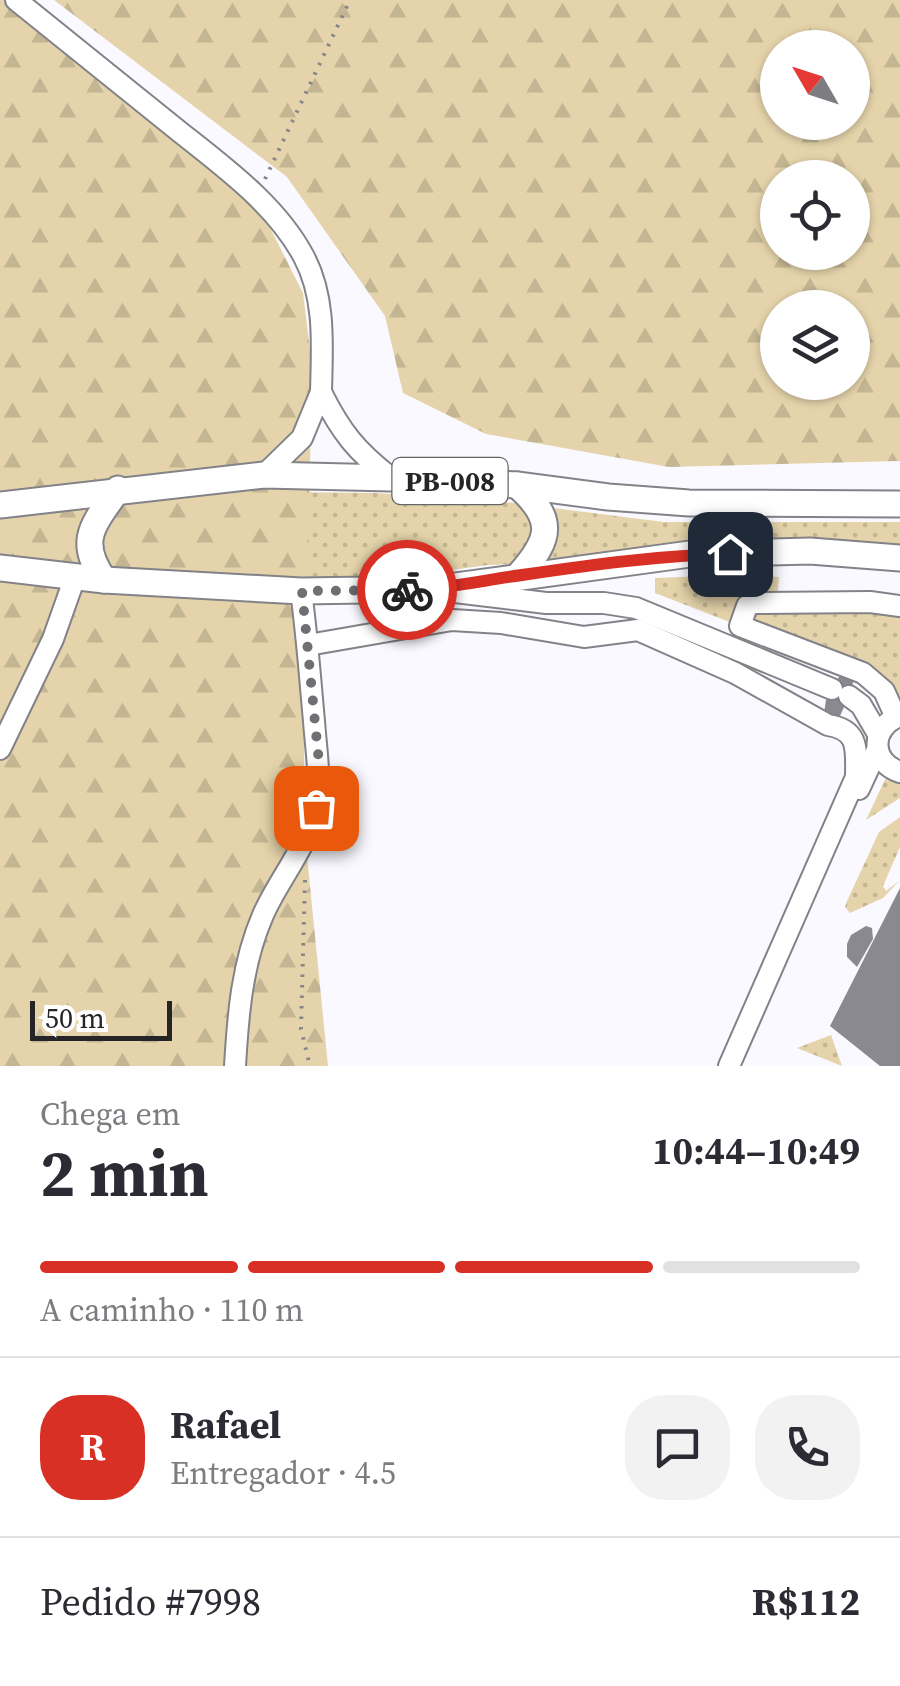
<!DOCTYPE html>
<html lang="pt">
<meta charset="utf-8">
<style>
body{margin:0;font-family:"Source Serif 4",serif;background:#f2f2f3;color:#2b2b33;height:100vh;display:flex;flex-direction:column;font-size:38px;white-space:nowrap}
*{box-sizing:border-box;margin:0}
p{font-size:32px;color:#7c7c81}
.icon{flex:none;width:55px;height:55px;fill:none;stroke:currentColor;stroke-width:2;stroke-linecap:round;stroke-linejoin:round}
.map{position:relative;height:1066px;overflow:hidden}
.sheet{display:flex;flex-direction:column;background:#fff;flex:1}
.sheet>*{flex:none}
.needle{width:65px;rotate:309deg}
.tools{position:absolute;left:760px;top:30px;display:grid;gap:20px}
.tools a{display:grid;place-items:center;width:110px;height:110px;border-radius:50%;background:#fff;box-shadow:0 2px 8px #0004;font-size:50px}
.scale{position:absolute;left:30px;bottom:25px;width:142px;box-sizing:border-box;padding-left:10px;border:5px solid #252528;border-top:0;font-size:28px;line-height:35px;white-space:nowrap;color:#252528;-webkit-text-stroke:8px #fff;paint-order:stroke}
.pin{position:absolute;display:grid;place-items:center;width:85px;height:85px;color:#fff;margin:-42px;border-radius:20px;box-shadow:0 5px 15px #0006}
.courier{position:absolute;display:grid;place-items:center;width:100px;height:100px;margin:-50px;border:8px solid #d93025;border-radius:50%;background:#fff;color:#222;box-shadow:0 2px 12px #0007}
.overview em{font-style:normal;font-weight:700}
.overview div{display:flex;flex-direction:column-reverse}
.overview{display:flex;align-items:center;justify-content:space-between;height:170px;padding:0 40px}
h1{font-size:65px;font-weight:700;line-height:75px}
.bar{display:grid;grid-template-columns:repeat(4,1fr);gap:15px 10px;align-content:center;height:120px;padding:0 40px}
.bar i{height:12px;border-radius:8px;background:#e1e1e2}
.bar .on{background:#d93025}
.bar p{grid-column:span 4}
.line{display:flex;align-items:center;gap:25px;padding:0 40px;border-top:2px solid #e1e1e2}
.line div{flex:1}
.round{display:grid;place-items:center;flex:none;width:105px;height:105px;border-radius:40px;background:#f2f2f3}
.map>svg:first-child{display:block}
.grass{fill:url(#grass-dots)}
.forest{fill:url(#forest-firs);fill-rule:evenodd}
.building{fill:#89898f}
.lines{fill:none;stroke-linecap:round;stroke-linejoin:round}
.minor-casing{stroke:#828288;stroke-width:24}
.major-casing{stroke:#828288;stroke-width:29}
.path{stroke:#86868a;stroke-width:4;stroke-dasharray:2.5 8;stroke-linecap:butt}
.minor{stroke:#fff;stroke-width:20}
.major{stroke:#fff;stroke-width:25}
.done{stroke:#706f73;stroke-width:10;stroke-dasharray:0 18}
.route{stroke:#d93025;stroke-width:12}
.labels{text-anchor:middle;stroke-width:9;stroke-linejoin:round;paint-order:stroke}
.shield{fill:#fff;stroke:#666668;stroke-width:2.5}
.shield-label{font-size:28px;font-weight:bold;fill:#252528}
</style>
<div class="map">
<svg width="900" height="1066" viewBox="0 0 900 1066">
<defs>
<pattern id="grass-dots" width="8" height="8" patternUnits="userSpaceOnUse" patternTransform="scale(2.5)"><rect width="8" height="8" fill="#e5d4ab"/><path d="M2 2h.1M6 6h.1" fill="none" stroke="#c4b693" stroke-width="1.8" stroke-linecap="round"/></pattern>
<pattern id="forest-firs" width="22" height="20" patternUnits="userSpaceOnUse" patternTransform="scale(2.5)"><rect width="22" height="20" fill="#e5d4ab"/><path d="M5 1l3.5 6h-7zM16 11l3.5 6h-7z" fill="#c4b693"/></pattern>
</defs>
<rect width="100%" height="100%" fill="#faf9ff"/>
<g class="grass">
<path d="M 279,492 L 376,493 L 506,502 L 664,522 L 900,522 L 900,550 L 488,565 L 407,576 L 301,578 L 0,529 Z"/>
<path d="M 733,575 L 779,577 L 777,602 L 900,606 L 900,713 L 884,691 L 740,626 L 655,593 L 655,578 Z"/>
<path d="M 888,773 L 900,782 L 900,798 L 866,820 Z"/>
<path d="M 900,817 L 900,847 L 883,886 L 886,891 L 899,881 L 883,898 L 850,913 L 845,907 L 847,901 L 879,832 Z"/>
<path d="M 831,1035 L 842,1066 L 797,1048 Z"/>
</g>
<g class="forest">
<path d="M 0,0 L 12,0 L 261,210 L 303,293 L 312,366 L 303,816 L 328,1066 L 0,1066 Z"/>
<path d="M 54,0 L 900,0 L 900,461 L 669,467 L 486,434 L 403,393 L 385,316 L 287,177 ZM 778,48 L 852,48 L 852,122 L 778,122 ZM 778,178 L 852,178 L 852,252 L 778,252 ZM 778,308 L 852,308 L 852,382 L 778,382 Z"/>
</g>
<g class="building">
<path d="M 843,670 L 854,674 L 852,689 L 836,725 L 823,720 L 826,700 Z"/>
<path d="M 900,888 L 900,1066 L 880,1066 L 830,1026 Z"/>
<path d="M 866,926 L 872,928 L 873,939 L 857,967 L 847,957 L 847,944 L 851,935 Z"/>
</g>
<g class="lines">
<g class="minor-casing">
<g id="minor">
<path d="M 16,0 C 67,41 119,83 170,124 C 218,163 275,202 304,257 C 326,298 322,347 321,392"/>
<path d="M 264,475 L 302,438 L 321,392 C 341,432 356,451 391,478"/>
<path d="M 455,592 L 546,603 L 604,603 L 636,608 L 832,689"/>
<path d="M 900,606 L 870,602 L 754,603 L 747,606 L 740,626 L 863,673 L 884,691 L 894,713 L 900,713"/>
<path d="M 308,645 L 452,620 L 501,623 L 584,637 L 638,630 L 735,673 L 828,725 C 860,730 856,750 856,777 L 729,1066"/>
<path d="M 849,696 L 861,705 L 878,734"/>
<path d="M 900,716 C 870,727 870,762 900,772"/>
<path d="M 0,749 L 53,639 L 75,577"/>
<path d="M 859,789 L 877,750"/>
<path d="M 235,1066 C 238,1015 242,963 263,915 C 279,878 309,846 316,805 C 321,776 316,750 314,721 C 310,678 307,635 301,591"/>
</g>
</g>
<g class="major-casing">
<g id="major">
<path d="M 517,485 C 555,519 552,538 519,575"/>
<path d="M 0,505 L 264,475 L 391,478 L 517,485 L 608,497 L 689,503 L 900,504"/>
<path d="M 0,568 L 104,580 L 301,591 L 433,589 L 690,554 L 810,551 L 900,558"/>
<path d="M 104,580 C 76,540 94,524 118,489"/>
</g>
</g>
<g class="path">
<path d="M 265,179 L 350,0"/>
<path d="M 305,880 L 301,1029 L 310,1066"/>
</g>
<use href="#minor" class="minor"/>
<use href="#major" class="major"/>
</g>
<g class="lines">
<path class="done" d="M 316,808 L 320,773 L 302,591 L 407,590"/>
<path class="route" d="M 407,590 C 446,589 484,580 522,575 C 591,565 661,555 730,554"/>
</g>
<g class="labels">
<rect class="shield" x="392.5" y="458" width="115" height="46" rx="8"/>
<g class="shield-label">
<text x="450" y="491">PB-008</text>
</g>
</g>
</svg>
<div class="tools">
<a><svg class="needle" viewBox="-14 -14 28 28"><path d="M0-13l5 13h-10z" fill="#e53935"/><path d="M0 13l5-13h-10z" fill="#7c7c81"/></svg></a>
<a><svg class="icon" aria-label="locate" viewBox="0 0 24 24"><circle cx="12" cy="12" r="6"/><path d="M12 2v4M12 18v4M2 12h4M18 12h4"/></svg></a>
<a><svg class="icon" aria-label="layers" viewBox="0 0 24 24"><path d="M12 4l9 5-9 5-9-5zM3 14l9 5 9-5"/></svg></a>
</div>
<div class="scale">50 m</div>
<div class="pin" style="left:316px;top:808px;background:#ea580c"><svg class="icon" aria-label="bag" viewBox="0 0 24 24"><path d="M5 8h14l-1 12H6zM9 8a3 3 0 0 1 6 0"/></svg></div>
<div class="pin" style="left:730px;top:554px;background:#1f2937"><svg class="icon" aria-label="home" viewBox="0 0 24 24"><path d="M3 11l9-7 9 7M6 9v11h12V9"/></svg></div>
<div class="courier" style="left:407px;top:590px"><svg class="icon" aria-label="bike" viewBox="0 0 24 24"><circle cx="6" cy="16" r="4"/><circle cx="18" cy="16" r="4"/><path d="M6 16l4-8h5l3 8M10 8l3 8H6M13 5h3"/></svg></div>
</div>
<section class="sheet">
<div class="overview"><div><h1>2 min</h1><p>Chega em</p></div><em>10:44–10:49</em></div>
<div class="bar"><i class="on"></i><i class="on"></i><i class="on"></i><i></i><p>A caminho · 110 m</p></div>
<div class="line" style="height:180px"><b class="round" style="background:#d93025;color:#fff">R</b><div><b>Rafael</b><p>Entregador · 4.5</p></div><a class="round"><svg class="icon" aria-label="chat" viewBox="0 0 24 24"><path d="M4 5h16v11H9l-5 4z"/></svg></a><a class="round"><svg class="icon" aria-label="phone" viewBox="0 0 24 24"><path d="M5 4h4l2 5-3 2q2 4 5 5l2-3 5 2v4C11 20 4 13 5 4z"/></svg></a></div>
<div class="line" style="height:130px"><div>Pedido #7998</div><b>R$112</b></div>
</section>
